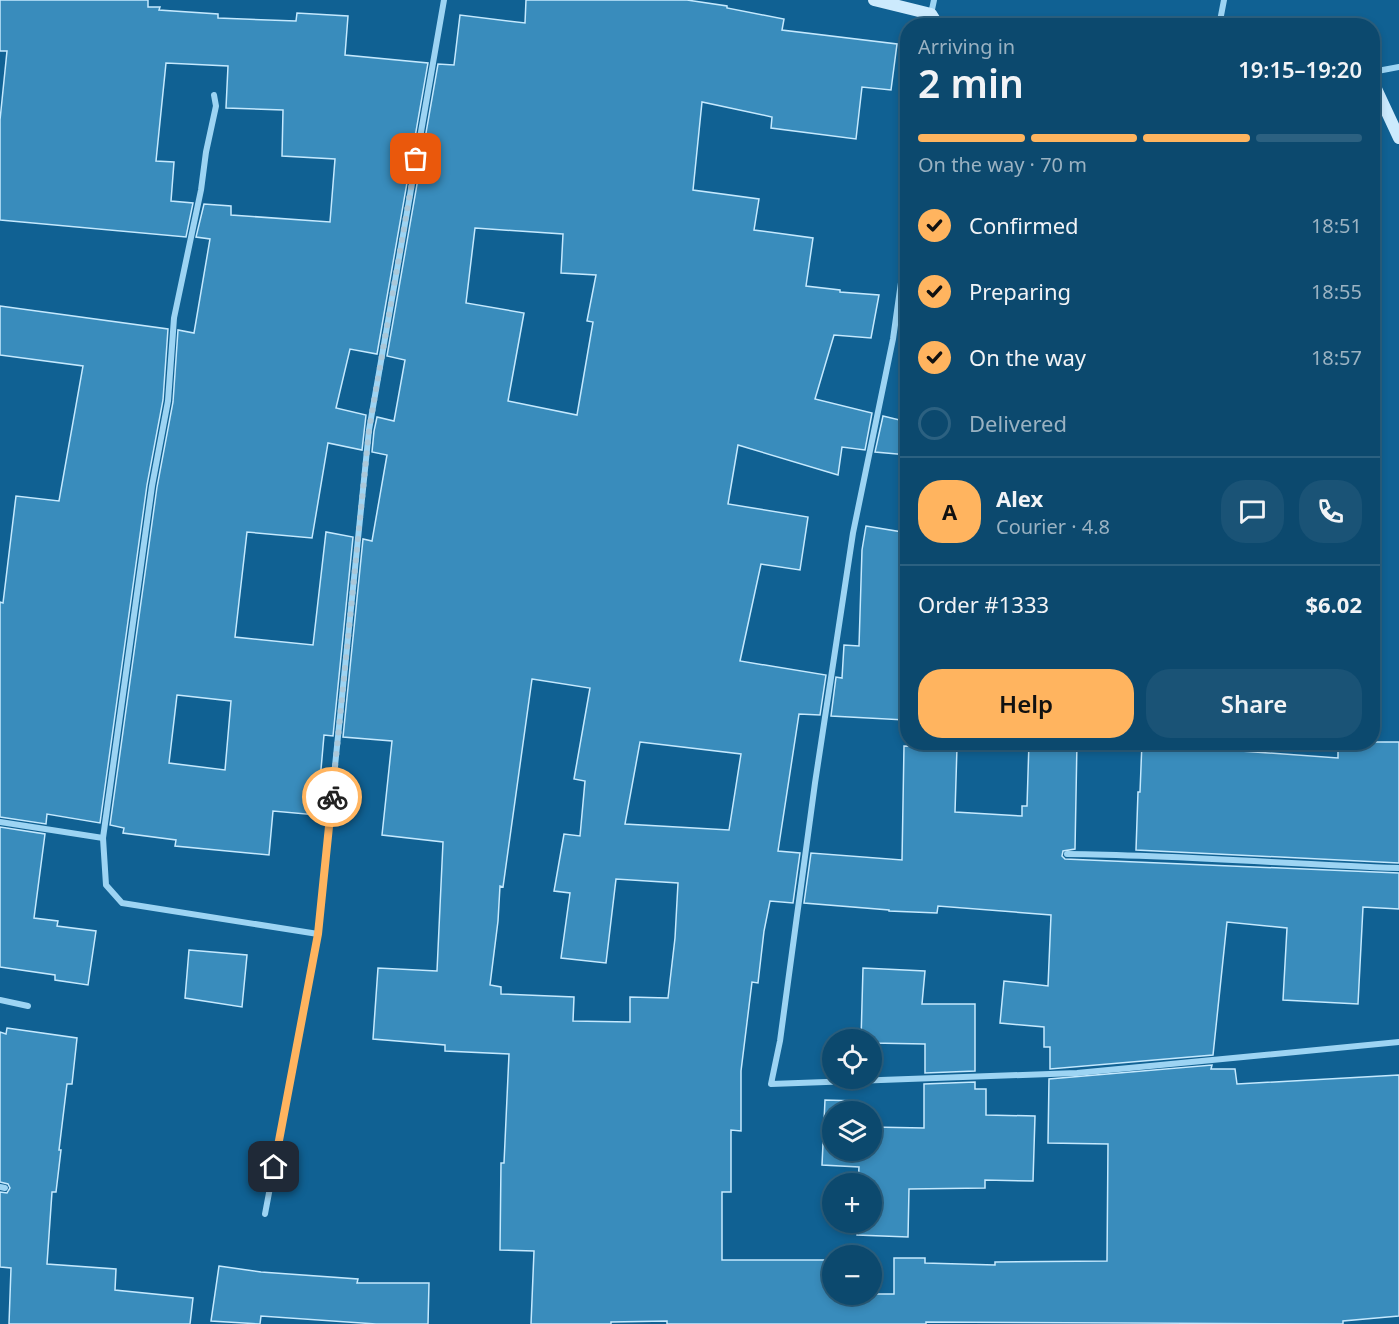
<!DOCTYPE html>
<meta charset="utf-8">
<style>
body{margin:0;font-family:"Noto Sans",sans-serif;background:#1a5376;color:#f1f3f6;height:100vh;display:flex;flex-direction:column;font-size:22px;white-space:nowrap}
*{box-sizing:border-box;margin:0}
p{font-size:20px;color:#9ab2c2}
.icon{flex:none;width:33px;height:33px;fill:none;stroke:currentColor;stroke-width:2;stroke-linecap:round;stroke-linejoin:round}
.map{position:relative;flex:1;overflow:hidden}
.panel{position:absolute;left:900px;top:18px;width:480px;height:732px;display:flex;flex-direction:column;background:#0c496e;border-radius:24px;box-shadow:0 3px 9px #0003,0 0 0 2px #2c6181}
.panel>*{flex:none}
.tools{position:absolute;left:822px;top:1029px;display:grid;gap:12px}
.tools a{display:grid;place-items:center;width:60px;height:60px;border-radius:50%;background:#0c496e;box-shadow:0 3px 9px #0003,0 0 0 2px #2c6181;font-size:30px}
.pin{position:absolute;display:grid;place-items:center;width:51px;height:51px;color:#fff;margin:-26px;border-radius:12px;box-shadow:0 3px 9px #0006}
.courier{position:absolute;display:grid;place-items:center;width:60px;height:60px;margin:-30px;border:4px solid #ffb45f;border-radius:50%;background:#fff;color:#222;box-shadow:0 2px 8px #0007}
.headline em{font-style:normal;font-weight:600}
.headline div{display:flex;flex-direction:column-reverse}
.headline{display:flex;align-items:center;justify-content:space-between;height:102px;padding:0 18px}
h1{font-size:39px;font-weight:600;line-height:45px}
.bar{display:grid;grid-template-columns:repeat(4,1fr);gap:9px 6px;align-content:center;height:72px;padding:0 18px}
.bar i{height:8px;border-radius:4px;background:#2c6181}
.bar .current{background:#ffb45f}
.bar p{grid-column:span 4}
.line{display:flex;align-items:center;gap:15px;padding:0 18px;border-top:2px solid #2c6181}
.line div{flex:1}
.round{display:grid;place-items:center;flex:none;width:63px;height:63px;border-radius:24px;background:#1a5376}
ol{padding:0 18px;list-style:none}
li{display:flex;align-items:center;gap:18px;height:66px}
li p{margin-inline-start:auto}
li .icon{padding:6px;border-radius:50%;background:#ffb45f;color:#111;stroke-width:4}
li:last-child{color:#9ab2c2}
li i{width:33px;height:33px;border:3px solid #2c6181;border-radius:50%}
.action{display:flex;gap:12px;margin-top:auto;padding:12px 18px}
.action a{flex:1;height:69px;border-radius:24px;background:#ffb45f;color:#111;font-size:24px;font-weight:600;line-height:69px;text-align:center}
.action a+a{background:#1a5376;color:#f1f3f6}
.map>svg:first-child{display:block}
.building{fill:#398cbc;stroke:#c5e9fe;stroke-width:1.5;fill-rule:evenodd}
.lines{fill:none;stroke-linecap:round;stroke-linejoin:round}
.street{stroke:#9dd4f3;stroke-width:6}
.secondary{stroke:#cceafd;stroke-width:12}
.done{stroke:#abc8d9;stroke-width:6;stroke-dasharray:0 10.8}
.route{stroke:#ffb45f;stroke-width:8}
</style>
<div class="map">
<svg width="1399" height="1324" viewBox="0 0 1399 1324">
<rect width="100%" height="100%" fill="#106193"/>
<g class="building">
<path d="M 0,0 L 148,0 L 148,7 L 160,7 L 159,10 L 218,14 L 218,18 L 296,21 L 297,13 L 348,16 L 345,55 L 428,63 L 377,354 L 350,349 L 336,408 L 366,415 L 362,450 L 328,443 L 312,538 L 247,532 L 235,637 L 313,645 L 326,532 L 353,537 L 333,736 L 324,735 L 317,815 L 273,811 L 269,855 L 175,846 L 176,840 L 123,833 L 124,828 L 110,825 L 157,487 L 173,402 L 178,330 L 194,333 L 210,239 L 196,237 L 204,204 L 231,206 L 231,215 L 330,222 L 335,159 L 282,156 L 283,110 L 226,108 L 228,66 L 166,63 L 156,161 L 174,162 L 171,201 L 193,203 L 186,237 L 0,220 L 0,120 L 7,51 L 0,51 ZM 177,695 L 231,701 L 225,770 L 169,763 Z"/>
<path d="M 526,0 L 687,0 L 727,6 L 727,8 L 784,19 L 782,30 L 897,44 L 891,90 L 862,87 L 856,139 L 771,128 L 772,117 L 702,102 L 693,190 L 759,199 L 754,230 L 813,238 L 806,286 L 840,290 L 840,292 L 879,295 L 871,338 L 834,335 L 815,399 L 872,413 L 865,450 L 842,447 L 838,475 L 738,445 L 728,504 L 808,517 L 800,570 L 761,564 L 740,661 L 826,675 L 820,715 L 799,714 L 778,851 L 800,853 L 793,903 L 770,901 L 764,931 L 758,983 L 752,982 L 741,1071 L 741,1131 L 731,1130 L 731,1192 L 722,1192 L 722,1260 L 832,1260 L 832,1294 L 894,1294 L 894,1258 L 925,1258 L 925,1263 L 995,1265 L 995,1262 L 1107,1261 L 1108,1144 L 1048,1143 L 1049,1079 L 1212,1065 L 1211,1069 L 1235,1069 L 1237,1084 L 1399,1075 L 1399,1316 L 1343,1321 L 1343,1324 L 926,1322 L 926,1324 L 667,1324 L 667,1321 L 611,1322 L 611,1324 L 531,1324 L 534,1251 L 500,1250 L 501,1163 L 504,1163 L 509,1054 L 445,1051 L 445,1045 L 373,1039 L 378,968 L 437,971 L 443,842 L 382,835 L 392,741 L 343,737 L 363,539 L 372,541 L 387,455 L 372,452 L 374,431 L 377,417 L 394,421 L 405,360 L 387,356 L 438,64 L 454,65 L 460,15 L 525,23 ZM 475,228 L 563,234 L 561,273 L 596,275 L 587,321 L 593,322 L 577,415 L 508,401 L 524,313 L 466,303 ZM 532,679 L 590,688 L 574,779 L 585,781 L 580,836 L 564,834 L 554,891 L 570,893 L 561,958 L 606,963 L 616,879 L 678,883 L 675,938 L 668,998 L 630,997 L 630,1022 L 573,1021 L 574,997 L 501,994 L 501,987 L 490,985 L 498,921 L 500,886 L 503,887 ZM 640,742 L 741,754 L 729,830 L 625,824 Z"/>
<path d="M 0,306 L 168,329 L 163,400 L 147,485 L 100,823 L 47,814 L 46,824 L 0,817 L 0,602 L 3,603 L 16,496 L 59,501 L 83,366 L 0,355 Z"/>
<path d="M 883,416 L 908,422 L 908,455 L 875,452 Z"/>
<path d="M 866,526 L 908,533 L 908,681 L 905,720 L 831,716 L 836,677 L 842,678 L 844,645 L 859,646 L 862,550 Z"/>
<path d="M 1029,742 L 1077,742 L 1075,849 L 1063,851 L 1062,856 L 1065,859 L 1399,873 L 1399,909 L 1363,907 L 1358,1004 L 1283,1000 L 1287,928 L 1227,922 L 1213,1055 L 1050,1069 L 1050,1047 L 1044,1047 L 1044,1027 L 1000,1023 L 1004,981 L 1048,986 L 1051,915 L 938,906 L 937,913 L 889,911 L 889,910 L 804,903 L 811,853 L 902,860 L 904,746 L 957,747 L 955,812 L 1022,816 L 1022,806 L 1027,806 Z"/>
<path d="M 1142,742 L 1241,745 L 1241,751 L 1338,758 L 1338,742 L 1399,742 L 1399,863 L 1136,850 L 1138,792 L 1140,792 Z"/>
<path d="M 0,827 L 45,834 L 34,918 L 58,921 L 57,926 L 96,931 L 88,985 L 55,980 L 55,975 L 0,967 Z"/>
<path d="M 189,950 L 247,955 L 242,1007 L 185,998 Z"/>
<path d="M 863,968 L 925,971 L 922,1004 L 975,1004 L 975,1071 L 925,1073 L 925,1044 L 872,1043 L 872,1040 L 861,1040 Z"/>
<path d="M 7,1028 L 77,1038 L 72,1084 L 67,1084 L 59,1150 L 61,1150 L 56,1192 L 52,1192 L 47,1264 L 116,1269 L 115,1290 L 193,1298 L 190,1324 L 9,1324 L 11,1268 L 0,1267 L 0,1192 L 7,1193 L 10,1188 L 8,1184 L 0,1182 L 0,1032 L 6,1034 Z"/>
<path d="M 975,1082 L 975,1089 L 986,1089 L 986,1115 L 1035,1116 L 1033,1181 L 985,1180 L 985,1188 L 909,1189 L 908,1237 L 857,1235 L 857,1222 L 872,1222 L 872,1184 L 858,1184 L 859,1167 L 822,1165 L 825,1100 L 859,1101 L 859,1112 L 832,1112 L 832,1150 L 872,1150 L 872,1127 L 924,1128 L 924,1084 Z"/>
<path d="M 219,1266 L 261,1272 L 358,1279 L 357,1283 L 429,1283 L 428,1324 L 376,1324 L 261,1316 L 260,1324 L 211,1321 Z"/>
</g>
<g class="lines">
<g class="street">
<path d="M 931,14 L 934,0"/>
<path d="M 1219,26 L 1224,0"/>
<path d="M 1372,72 L 1399,67"/>
<path d="M 214,95 L 216,106 L 206,152 L 201,190 L 174,318 L 168,401 L 152,486 L 103,838 L 106,885 L 122,903 L 318,934"/>
<path d="M 908,233 L 893,339 L 853,533 L 815,783 L 780,1041 L 771,1084 L 1077,1073 L 1399,1042"/>
<path d="M 0,822 L 103,838"/>
<path d="M 1067,854 C 1178,855 1288,864 1399,868"/>
<path d="M 0,1000 L 28,1006"/>
<path d="M 0,1187 L 5,1188"/>
<path d="M 265,1214 L 318,934 L 369,430 L 444,0"/>
</g>
<g class="secondary">
<path d="M 874,0 L 931,14 L 936,22 L 961,26"/>
<path d="M 1372,80 L 1399,138"/>
</g>
</g>
<g class="lines">
<path class="done" d="M 332,797 L 369,430 L 416,159"/>
<path class="route" d="M 274,1167 L 318,934 L 332,797"/>
</g>
</svg>
<div class="tools">
<a><svg class="icon" aria-label="locate" viewBox="0 0 24 24"><circle cx="12" cy="12" r="6"/><path d="M12 2v4M12 18v4M2 12h4M18 12h4"/></svg></a>
<a><svg class="icon" aria-label="layers" viewBox="0 0 24 24"><path d="M12 4l9 5-9 5-9-5zM3 14l9 5 9-5"/></svg></a>
<a>+</a>
<a>−</a>
</div>
<div class="pin" style="left:416px;top:159px;background:#ea580c"><svg class="icon" aria-label="bag" viewBox="0 0 24 24"><path d="M5 8h14l-1 12H6zM9 8a3 3 0 0 1 6 0"/></svg></div>
<div class="pin" style="left:274px;top:1167px;background:#1f2937"><svg class="icon" aria-label="home" viewBox="0 0 24 24"><path d="M3 11l9-7 9 7M6 9v11h12V9"/></svg></div>
<div class="courier" style="left:332px;top:797px"><svg class="icon" aria-label="bike" viewBox="0 0 24 24"><circle cx="6" cy="16" r="4"/><circle cx="18" cy="16" r="4"/><path d="M6 16l4-8h5l3 8M10 8l3 8H6M13 5h3"/></svg></div>
<section class="panel">
<div class="headline"><div><h1>2 min</h1><p>Arriving in</p></div><em>19:15–19:20</em></div>
<div class="bar"><i class="current"></i><i class="current"></i><i class="current"></i><i></i><p>On the way · 70 m</p></div>
<ol>
<li><svg class="icon" aria-label="check" viewBox="0 0 24 24"><path d="M5 12l5 5 9-10"/></svg>Confirmed<p>18:51</p></li>
<li><svg class="icon" aria-label="check" viewBox="0 0 24 24"><path d="M5 12l5 5 9-10"/></svg>Preparing<p>18:55</p></li>
<li><svg class="icon" aria-label="check" viewBox="0 0 24 24"><path d="M5 12l5 5 9-10"/></svg>On the way<p>18:57</p></li>
<li><i></i>Delivered</li>
</ol>
<div class="line" style="height:108px"><b class="round" style="background:#ffb45f;color:#111">A</b><div><b>Alex</b><p>Courier · 4.8</p></div><a class="round"><svg class="icon" aria-label="chat" viewBox="0 0 24 24"><path d="M4 5h16v11H9l-5 4z"/></svg></a><a class="round"><svg class="icon" aria-label="phone" viewBox="0 0 24 24"><path d="M5 4h4l2 5-3 2q2 4 5 5l2-3 5 2v4C11 20 4 13 5 4z"/></svg></a></div>
<div class="line" style="height:78px"><div>Order #1333</div><b>$6.02</b></div>
<div class="action"><a>Help</a><a>Share</a></div>
</section>
</div>
